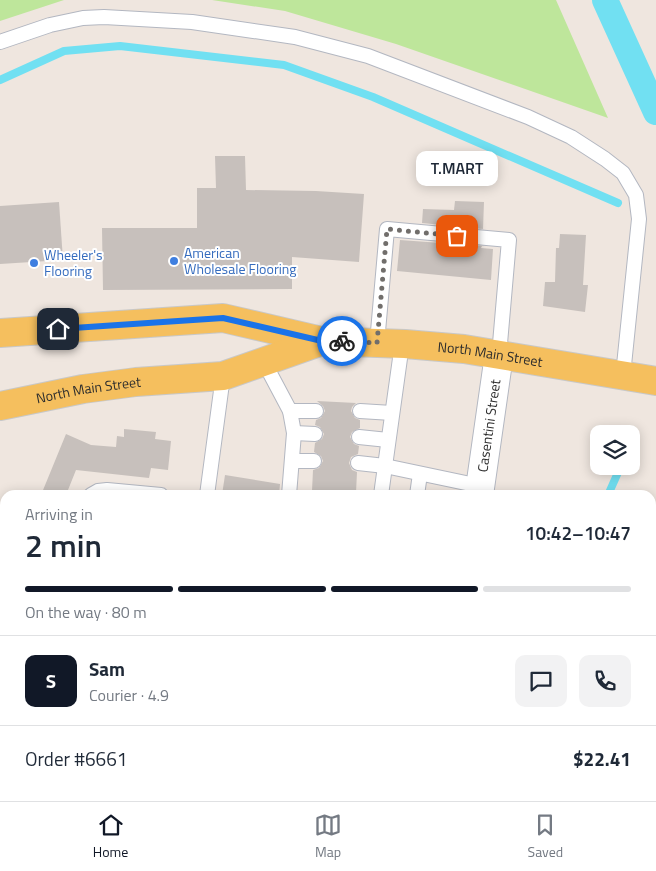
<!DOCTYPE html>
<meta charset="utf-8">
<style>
body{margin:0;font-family:"Titillium Web",sans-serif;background:#f2f2f3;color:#1f2937;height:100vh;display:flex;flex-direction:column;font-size:19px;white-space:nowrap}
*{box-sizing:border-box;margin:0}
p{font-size:16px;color:#747a83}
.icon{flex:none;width:28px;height:28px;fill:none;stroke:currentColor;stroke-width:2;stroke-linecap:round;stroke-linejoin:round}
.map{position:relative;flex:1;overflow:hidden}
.side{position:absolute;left:0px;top:490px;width:656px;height:311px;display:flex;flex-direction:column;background:#fff;border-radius:15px 15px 0 0;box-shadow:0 2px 12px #0003}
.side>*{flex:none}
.controls{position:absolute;left:590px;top:425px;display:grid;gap:10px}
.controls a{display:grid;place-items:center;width:50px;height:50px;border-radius:10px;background:#fff;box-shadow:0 2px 12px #0003;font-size:25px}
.pin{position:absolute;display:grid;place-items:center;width:42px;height:42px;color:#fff;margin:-21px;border-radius:10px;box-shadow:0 2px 8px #0006}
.courier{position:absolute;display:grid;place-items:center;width:50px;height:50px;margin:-25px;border:4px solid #1a73e8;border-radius:50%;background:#fff;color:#222;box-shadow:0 1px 6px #0007}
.bubble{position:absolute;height:35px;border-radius:10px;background:#fff;box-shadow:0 2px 12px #0003;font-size:16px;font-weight:600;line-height:35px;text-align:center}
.head em{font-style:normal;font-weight:600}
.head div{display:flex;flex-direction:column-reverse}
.head{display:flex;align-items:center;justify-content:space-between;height:85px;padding:0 25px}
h1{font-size:32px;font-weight:600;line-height:38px}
.bar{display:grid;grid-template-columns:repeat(4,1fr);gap:8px 5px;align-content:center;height:60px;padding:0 25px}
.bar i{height:6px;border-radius:4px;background:#e0e1e3}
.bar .active{background:#111827}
.bar p{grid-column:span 4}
.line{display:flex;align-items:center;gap:12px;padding:0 25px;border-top:1px solid #e0e1e3}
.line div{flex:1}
.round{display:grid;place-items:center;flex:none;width:52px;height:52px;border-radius:10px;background:#f2f2f3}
.tabs{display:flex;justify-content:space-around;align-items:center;height:70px;border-top:1px solid #e0e1e3;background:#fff;font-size:14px;color:#747a83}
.tabs a{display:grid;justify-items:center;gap:2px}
.tabs .active{color:#111827}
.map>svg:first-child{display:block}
.green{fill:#bee69b}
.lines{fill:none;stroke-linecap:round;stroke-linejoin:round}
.stream{stroke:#71e0f2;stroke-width:8}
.canal{stroke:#71e0f2;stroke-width:26}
.building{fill:#c7c0bc}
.service-casing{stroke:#b3b7c1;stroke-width:16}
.minor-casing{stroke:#b3b7c1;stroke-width:30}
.primary-casing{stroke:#c8c8c8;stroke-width:30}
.service{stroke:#fff;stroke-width:14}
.minor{stroke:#fff;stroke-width:28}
.primary{stroke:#f5bf5e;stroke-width:28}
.done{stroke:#716e6b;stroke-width:5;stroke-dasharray:0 9}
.route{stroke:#1a73e8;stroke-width:6}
.shop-dot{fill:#3f7fe0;stroke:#fff;stroke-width:2}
.labels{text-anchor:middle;stroke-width:4;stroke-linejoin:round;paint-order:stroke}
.shop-label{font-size:14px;fill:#366cbe;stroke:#fff;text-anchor:start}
.street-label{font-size:14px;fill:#2d2d2d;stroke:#fff}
</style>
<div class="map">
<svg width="656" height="801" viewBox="0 0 656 801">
<rect width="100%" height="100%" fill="#efe6df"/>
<g class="green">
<path d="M 0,0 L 64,0 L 0,21 Z"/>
<path d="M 212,0 L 556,0 L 608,118 L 396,44 L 285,11 Z"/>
</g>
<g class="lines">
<g class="stream">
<path d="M 0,80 L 64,51 L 120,46 L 284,65 L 373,97 L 618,203"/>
<path d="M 608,495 L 620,468"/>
<path d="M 498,801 L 499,796"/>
</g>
<path class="canal" d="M 605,0 L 656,112"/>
</g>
<g class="building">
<path d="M 215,156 L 245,156 L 246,190 L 316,191 L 364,194 L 359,262 L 292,257 L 292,289 L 103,290 L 102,228 L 197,228 L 197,188 L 216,188 Z"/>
<path d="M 455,201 L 484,202 L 483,229 L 422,223 L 423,209 L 454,210 Z"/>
<path d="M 59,202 L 63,260 L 0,264 L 0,206 Z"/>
<path d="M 560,234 L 586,235 L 583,285 L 588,285 L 585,312 L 543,306 L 545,282 L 555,282 L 556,248 L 559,248 Z"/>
<path d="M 400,240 L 482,246 L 481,248 L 493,249 L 491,280 L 397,271 Z"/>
<path d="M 317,401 L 356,403 L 352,407 L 351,411 L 355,418 L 360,420 L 360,428 L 352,432 L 350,437 L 354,444 L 359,446 L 358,454 L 351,457 L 349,463 L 352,470 L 357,472 L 356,493 L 312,491 L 313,470 L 319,468 L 323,461 L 321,456 L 314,452 L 315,443 L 322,439 L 324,434 L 320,427 L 315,425 L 316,420 L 321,418 L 325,411 L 323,406 Z"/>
<path d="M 124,429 L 156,432 L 155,439 L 171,441 L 168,470 L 151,468 L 149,478 L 76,470 L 66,495 L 41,495 L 66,434 L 91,445 L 116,447 L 117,436 L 124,437 Z"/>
<path d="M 225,475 L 280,484 L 279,495 L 222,495 Z"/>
</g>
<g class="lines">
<g class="service-casing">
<g id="service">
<path d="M 0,42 L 50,25 L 83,18 L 104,17 L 192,22 L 295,37 L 368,56 L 528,117 L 571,137 L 605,159 L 623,173 L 636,195 L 639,219 L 623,375"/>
<path d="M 377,343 L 387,229 L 509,240 L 499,355"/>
<path d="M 264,362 L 290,411 L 294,433 L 289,495"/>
<path d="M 290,411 L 316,411"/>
<path d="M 360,411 L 392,413"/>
<path d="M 294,433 L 315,434"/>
<path d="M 359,437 L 388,440"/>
<path d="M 293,461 L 314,461"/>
<path d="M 358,463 L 385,466 L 480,486"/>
<path d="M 91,495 L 98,491 L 107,490 L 161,495"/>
<path d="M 207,495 L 223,376"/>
<path d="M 381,495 L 402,344"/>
<path d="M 417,495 L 420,474"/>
<path d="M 651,603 L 656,583"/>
<path d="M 0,703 L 5,690"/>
<path d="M 651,758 L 656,758"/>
<path d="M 58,801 L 60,796"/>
<path d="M 145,801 L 146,796"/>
</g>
</g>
<g class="minor-casing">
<g id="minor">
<path id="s1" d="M 479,495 L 499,355"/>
<path d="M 307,801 L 311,796"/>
</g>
</g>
<g class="primary-casing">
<g id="primary">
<path id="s2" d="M 0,333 L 223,318 L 322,341 L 405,344 L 464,349 L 656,381"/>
<path id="s3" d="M 0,406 L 83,389 L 136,382 L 223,376 L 322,341"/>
</g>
</g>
<use href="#service" class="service"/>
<use href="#minor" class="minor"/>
<use href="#primary" class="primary"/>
</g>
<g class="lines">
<path class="done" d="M 342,341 L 377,343 L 387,229 L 457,236"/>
<path class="route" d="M 58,329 L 223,318 L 322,341 L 342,341"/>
</g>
<g class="shop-dot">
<circle cx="174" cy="261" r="5"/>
<circle cx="34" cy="263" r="5"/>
</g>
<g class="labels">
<g class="shop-label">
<text x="184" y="258">American<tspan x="184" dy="16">Wholesale Flooring</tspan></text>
<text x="44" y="260">Wheeler's<tspan x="44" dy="16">Flooring</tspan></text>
</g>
<g class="street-label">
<text dy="5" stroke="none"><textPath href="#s2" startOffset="494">North Main Street</textPath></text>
<text dy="5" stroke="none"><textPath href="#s3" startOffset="90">North Main Street</textPath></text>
<text dy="5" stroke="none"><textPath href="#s1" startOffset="70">Casentini Street</textPath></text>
</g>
</g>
</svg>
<div class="controls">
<a><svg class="icon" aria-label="layers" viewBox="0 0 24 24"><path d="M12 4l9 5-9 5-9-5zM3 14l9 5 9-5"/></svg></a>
</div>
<div class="pin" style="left:457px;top:236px;background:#ea580c"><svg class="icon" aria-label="bag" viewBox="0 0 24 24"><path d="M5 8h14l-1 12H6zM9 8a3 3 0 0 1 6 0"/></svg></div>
<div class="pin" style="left:58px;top:329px;background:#1f2937"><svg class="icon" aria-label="home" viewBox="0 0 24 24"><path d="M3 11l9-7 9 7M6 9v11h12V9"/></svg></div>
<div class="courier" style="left:342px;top:341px"><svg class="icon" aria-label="bike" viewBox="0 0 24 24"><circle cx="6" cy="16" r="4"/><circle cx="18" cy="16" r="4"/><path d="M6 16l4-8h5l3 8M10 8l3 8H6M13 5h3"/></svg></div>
<div class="bubble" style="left:416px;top:151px;width:82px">T.MART</div>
<section class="side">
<div class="head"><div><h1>2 min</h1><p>Arriving in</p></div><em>10:42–10:47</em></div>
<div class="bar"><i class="active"></i><i class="active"></i><i class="active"></i><i></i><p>On the way · 80 m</p></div>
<div class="line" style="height:90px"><b class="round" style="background:#111827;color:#fff">S</b><div><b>Sam</b><p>Courier · 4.9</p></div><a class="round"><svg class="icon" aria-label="chat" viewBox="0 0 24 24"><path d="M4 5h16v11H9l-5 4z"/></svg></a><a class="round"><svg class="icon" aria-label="phone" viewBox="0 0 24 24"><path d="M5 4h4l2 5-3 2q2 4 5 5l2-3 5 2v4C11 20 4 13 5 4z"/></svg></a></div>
<div class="line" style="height:65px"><div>Order #6661</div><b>$22.41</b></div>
</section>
</div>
<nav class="tabs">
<a class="active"><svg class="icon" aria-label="home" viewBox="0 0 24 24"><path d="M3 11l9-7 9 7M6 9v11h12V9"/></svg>Home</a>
<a><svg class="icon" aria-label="map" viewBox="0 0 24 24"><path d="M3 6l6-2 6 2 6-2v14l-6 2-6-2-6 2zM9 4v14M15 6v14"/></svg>Map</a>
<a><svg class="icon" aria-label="saved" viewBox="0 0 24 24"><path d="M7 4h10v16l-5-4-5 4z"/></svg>Saved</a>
</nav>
